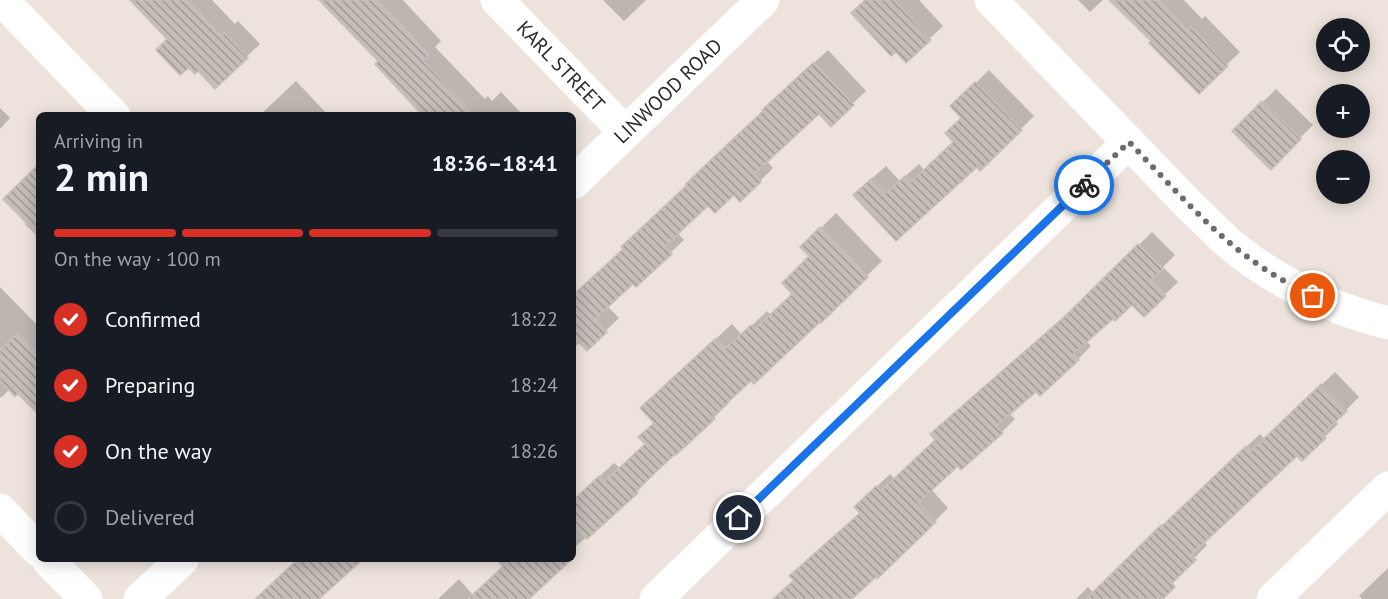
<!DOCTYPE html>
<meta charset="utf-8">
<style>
body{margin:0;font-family:"PT Sans",sans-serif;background:#242831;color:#f1f3f6;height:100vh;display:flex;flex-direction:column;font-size:22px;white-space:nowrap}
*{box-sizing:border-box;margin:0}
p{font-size:20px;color:#9ea1a6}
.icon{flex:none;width:33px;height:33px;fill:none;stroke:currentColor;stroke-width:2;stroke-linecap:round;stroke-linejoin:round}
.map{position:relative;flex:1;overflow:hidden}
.sheet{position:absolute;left:36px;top:112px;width:540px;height:450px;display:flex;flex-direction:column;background:#171b24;border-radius:9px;box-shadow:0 3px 15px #0003}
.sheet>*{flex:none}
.buttons{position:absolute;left:1316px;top:18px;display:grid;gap:12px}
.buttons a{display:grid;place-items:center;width:54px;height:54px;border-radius:50%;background:#171b24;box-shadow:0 3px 15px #0003;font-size:30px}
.pin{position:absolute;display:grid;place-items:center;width:51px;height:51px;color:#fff;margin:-26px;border:3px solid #fff;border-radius:50%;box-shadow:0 2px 6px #0007}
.courier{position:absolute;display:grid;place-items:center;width:60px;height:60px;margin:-30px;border:4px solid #1a73e8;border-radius:50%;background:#fff;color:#222;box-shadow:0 2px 8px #0007}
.summary em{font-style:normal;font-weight:700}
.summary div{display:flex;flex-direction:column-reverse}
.summary{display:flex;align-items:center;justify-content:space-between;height:102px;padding:0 18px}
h1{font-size:39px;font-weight:700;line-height:45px}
.bar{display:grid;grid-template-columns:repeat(4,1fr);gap:9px 6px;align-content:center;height:72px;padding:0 18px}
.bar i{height:8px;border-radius:4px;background:#363941}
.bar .active{background:#d93025}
.bar p{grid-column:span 4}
ol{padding:0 18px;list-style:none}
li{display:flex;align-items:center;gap:18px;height:66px}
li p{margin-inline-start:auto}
li .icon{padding:6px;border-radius:50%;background:#d93025;color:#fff;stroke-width:4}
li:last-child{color:#9ea1a6}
li i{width:33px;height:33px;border:3px solid #363941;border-radius:50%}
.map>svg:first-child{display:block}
.shadow{fill:#0003}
.building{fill:url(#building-back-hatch);stroke:#c9bfb5;stroke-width:1.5}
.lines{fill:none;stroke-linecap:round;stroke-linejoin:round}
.minor{stroke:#fff;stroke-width:33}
.done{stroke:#6e6b68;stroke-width:6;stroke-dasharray:0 10.8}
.route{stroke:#1a73e8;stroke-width:8}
.labels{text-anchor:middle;stroke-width:5;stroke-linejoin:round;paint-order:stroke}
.street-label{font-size:20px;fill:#2a2a2a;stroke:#fff}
</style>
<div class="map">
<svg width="1388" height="599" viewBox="0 0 1388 599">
<defs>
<pattern id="building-back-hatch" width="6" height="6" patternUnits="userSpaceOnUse" patternTransform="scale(1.5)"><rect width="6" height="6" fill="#c5bdb8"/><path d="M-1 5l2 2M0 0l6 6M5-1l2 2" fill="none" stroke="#a09a96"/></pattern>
</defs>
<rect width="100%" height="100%" fill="#ede3dc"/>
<g class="shadow">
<path d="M 132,0 L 212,0 L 235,24 L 238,21 L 260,44 L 215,87 Z"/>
<path d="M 322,0 L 403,0 L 441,41 L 435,47 L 485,99 L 488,96 L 492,101 L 501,92 L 524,116 L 425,116 L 380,61 Z"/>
<path d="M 603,0 L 646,0 L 624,21 Z"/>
<path d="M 866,0 L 919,0 L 943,26 L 906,61 Z"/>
<path d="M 1078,0 L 1103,0 L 1090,12 Z"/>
<path d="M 1111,0 L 1184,0 L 1202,19 L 1205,16 L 1240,52 L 1199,91 L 1153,40 Z"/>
<path d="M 828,50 L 866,91 L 831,124 L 819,112 L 766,160 L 773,168 L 741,200 L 734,193 L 708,204 L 677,232 L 684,240 L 636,285 L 633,282 L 607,306 L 619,318 L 587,349 L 580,342 L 573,349 L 573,297 L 625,248 L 777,97 Z"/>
<path d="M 989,70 L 1034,116 L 1021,129 L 977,165 L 896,239 L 868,182 L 886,166 L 900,181 L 919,164 L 924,170 L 954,141 L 962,118 L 952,106 Z"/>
<path d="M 296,81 L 329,116 L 259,116 Z"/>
<path d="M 1276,89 L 1313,125 L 1271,167 L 1234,131 Z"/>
<path d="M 0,108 L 10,118 L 0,129 Z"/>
<path d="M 39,166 L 39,238 L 25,224 L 28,222 Z"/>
<path d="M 836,213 L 882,261 L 821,321 L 751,378 L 727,401 L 729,403 L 677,453 L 676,452 L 650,476 L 651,477 L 637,492 L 573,549 L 576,552 L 573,555 L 573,501 L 614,463 L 620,468 L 647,444 L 655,422 L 657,393 L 732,324 L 742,335 L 767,311 L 771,315 L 794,294 L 811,256 L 802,247 Z"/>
<path d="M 1152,232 L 1175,255 L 1163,267 L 1178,282 L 1144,315 L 1132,303 L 1113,317 L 1086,341 L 1091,346 L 1078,359 L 1036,390 L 1009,413 L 1015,419 L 1002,432 L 958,464 L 931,489 L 948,508 L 935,521 L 877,576 L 876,575 L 850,599 L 773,599 L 795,580 L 861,513 L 869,494 L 890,474 L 895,479 L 1078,305 Z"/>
<path d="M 0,287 L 39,327 L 39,406 L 18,392 L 10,389 L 1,398 L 0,396 Z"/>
<path d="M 1335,372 L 1359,397 L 1335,421 L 1338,424 L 1302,459 L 1297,454 L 1203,541 L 1207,545 L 1184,569 L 1185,571 L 1156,599 L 1076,599 L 1088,587 L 1094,593 L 1175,513 L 1176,514 L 1260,434 L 1265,439 Z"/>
<path d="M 298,560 L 360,560 L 332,585 L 298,599 L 257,599 Z"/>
<path d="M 496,560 L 568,560 L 527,599 L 438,599 L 459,579 L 473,595 L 503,567 Z"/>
<path d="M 1388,568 L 1388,599 L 1363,599 L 1359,596 Z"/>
</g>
<g class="building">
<path d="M 130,0 L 187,0 L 221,36 L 224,33 L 248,58 L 215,89 L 198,71 L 195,74 L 189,68 L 180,75 L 156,50 L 167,39 Z"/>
<path d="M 319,0 L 378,0 L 429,55 L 423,61 L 475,116 L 423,116 L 375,64 L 378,61 Z"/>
<path d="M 865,0 L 894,0 L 931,40 L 906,63 L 896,52 L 891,56 L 851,13 Z"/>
<path d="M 1109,0 L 1159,0 L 1188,31 L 1191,27 L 1228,66 L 1199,94 L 1149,43 L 1151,41 Z"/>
<path d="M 814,62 L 854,105 L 831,127 L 819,114 L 754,174 L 761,182 L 740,202 L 734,195 L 715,213 L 708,206 L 665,246 L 672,254 L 636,287 L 633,284 L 595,319 L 607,332 L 587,351 L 574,338 L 573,340 L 573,295 L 623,249 L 621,247 L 687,185 L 686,184 L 699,171 L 763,111 L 762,110 Z"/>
<path d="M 975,82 L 1022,130 L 980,171 L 977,167 L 896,241 L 853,195 L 872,178 L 886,193 L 905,176 L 911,182 L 953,142 L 945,133 L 961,118 L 950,106 Z"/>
<path d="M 1262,101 L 1301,139 L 1271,170 L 1232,131 Z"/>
<path d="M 39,164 L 39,236 L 3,199 Z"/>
<path d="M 820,227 L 868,277 L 821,323 L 820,322 L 754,384 L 751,381 L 713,416 L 715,419 L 676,455 L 675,454 L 636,491 L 638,493 L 587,539 L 573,525 L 573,500 L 599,476 L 604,482 L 645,444 L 638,437 L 654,423 L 640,408 L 716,338 L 726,348 L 751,325 L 755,329 L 792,294 L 782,283 L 809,256 L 800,247 Z"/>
<path d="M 1138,244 L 1163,269 L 1151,280 L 1166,296 L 1144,317 L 1132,305 L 1115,321 L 1113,319 L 1073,354 L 1079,360 L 1040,396 L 1036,392 L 996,426 L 1003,433 L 961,470 L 958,466 L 918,503 L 936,522 L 877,579 L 876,577 L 852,599 L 773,599 L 794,580 L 789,576 L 860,513 L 854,507 L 876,486 L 881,491 L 935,440 L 930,434 L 1063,318 Z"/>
<path d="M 18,333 L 39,354 L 39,415 L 18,394 L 15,397 L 0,381 L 0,350 Z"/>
<path d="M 1321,384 L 1347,411 L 1322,435 L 1326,438 L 1302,461 L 1297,456 L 1191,555 L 1196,560 L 1172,583 L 1175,587 L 1163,599 L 1086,599 L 1161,525 L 1162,526 L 1246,446 L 1251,451 Z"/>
<path d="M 297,560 L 362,560 L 319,599 L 255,599 Z"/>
<path d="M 510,560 L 571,560 L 529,599 L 468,599 Z"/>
</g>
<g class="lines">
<g class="minor">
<path d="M 2,0 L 114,116"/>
<path d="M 497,0 L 625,132"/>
<path d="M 991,0 L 1193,209 C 1203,218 1213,228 1223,238 C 1269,279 1328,308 1388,323"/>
<path d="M 573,183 L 763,0"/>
<path d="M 0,510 L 39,551"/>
<path d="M 48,560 L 86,599"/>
<path d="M 140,599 L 182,560"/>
<path d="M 656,599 L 1129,142"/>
<path d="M 1273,599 L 1388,488"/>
</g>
</g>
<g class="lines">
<path class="done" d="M 1084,185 L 1129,142 C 1160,174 1190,208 1224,238 C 1250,261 1281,281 1313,296"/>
<path class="route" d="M 739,518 L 1084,185"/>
</g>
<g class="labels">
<g class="street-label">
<text transform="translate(561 66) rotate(46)" y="7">KARL STREET</text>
<text transform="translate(668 91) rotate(-44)" y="7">LINWOOD ROAD</text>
</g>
</g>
</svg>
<div class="buttons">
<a><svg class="icon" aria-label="locate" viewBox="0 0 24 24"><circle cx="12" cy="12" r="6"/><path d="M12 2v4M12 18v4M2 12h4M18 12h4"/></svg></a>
<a>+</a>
<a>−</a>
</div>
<div class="pin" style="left:1313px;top:296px;background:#ea580c"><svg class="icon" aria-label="bag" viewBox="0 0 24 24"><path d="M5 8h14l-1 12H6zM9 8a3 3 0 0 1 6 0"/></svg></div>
<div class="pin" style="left:739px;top:518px;background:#1f2937"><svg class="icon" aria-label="home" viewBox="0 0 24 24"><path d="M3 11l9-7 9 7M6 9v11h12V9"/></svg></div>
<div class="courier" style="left:1084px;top:185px"><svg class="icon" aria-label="bike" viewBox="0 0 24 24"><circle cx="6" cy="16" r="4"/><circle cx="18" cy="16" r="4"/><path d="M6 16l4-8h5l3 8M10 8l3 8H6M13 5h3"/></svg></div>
<section class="sheet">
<div class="summary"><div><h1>2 min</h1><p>Arriving in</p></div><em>18:36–18:41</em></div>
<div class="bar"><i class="active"></i><i class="active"></i><i class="active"></i><i></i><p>On the way · 100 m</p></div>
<ol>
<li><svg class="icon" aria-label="check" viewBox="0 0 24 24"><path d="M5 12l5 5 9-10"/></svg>Confirmed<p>18:22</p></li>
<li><svg class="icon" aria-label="check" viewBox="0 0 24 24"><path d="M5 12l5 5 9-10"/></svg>Preparing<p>18:24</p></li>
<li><svg class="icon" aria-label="check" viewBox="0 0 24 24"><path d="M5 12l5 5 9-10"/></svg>On the way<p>18:26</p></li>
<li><i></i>Delivered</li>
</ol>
</section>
</div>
